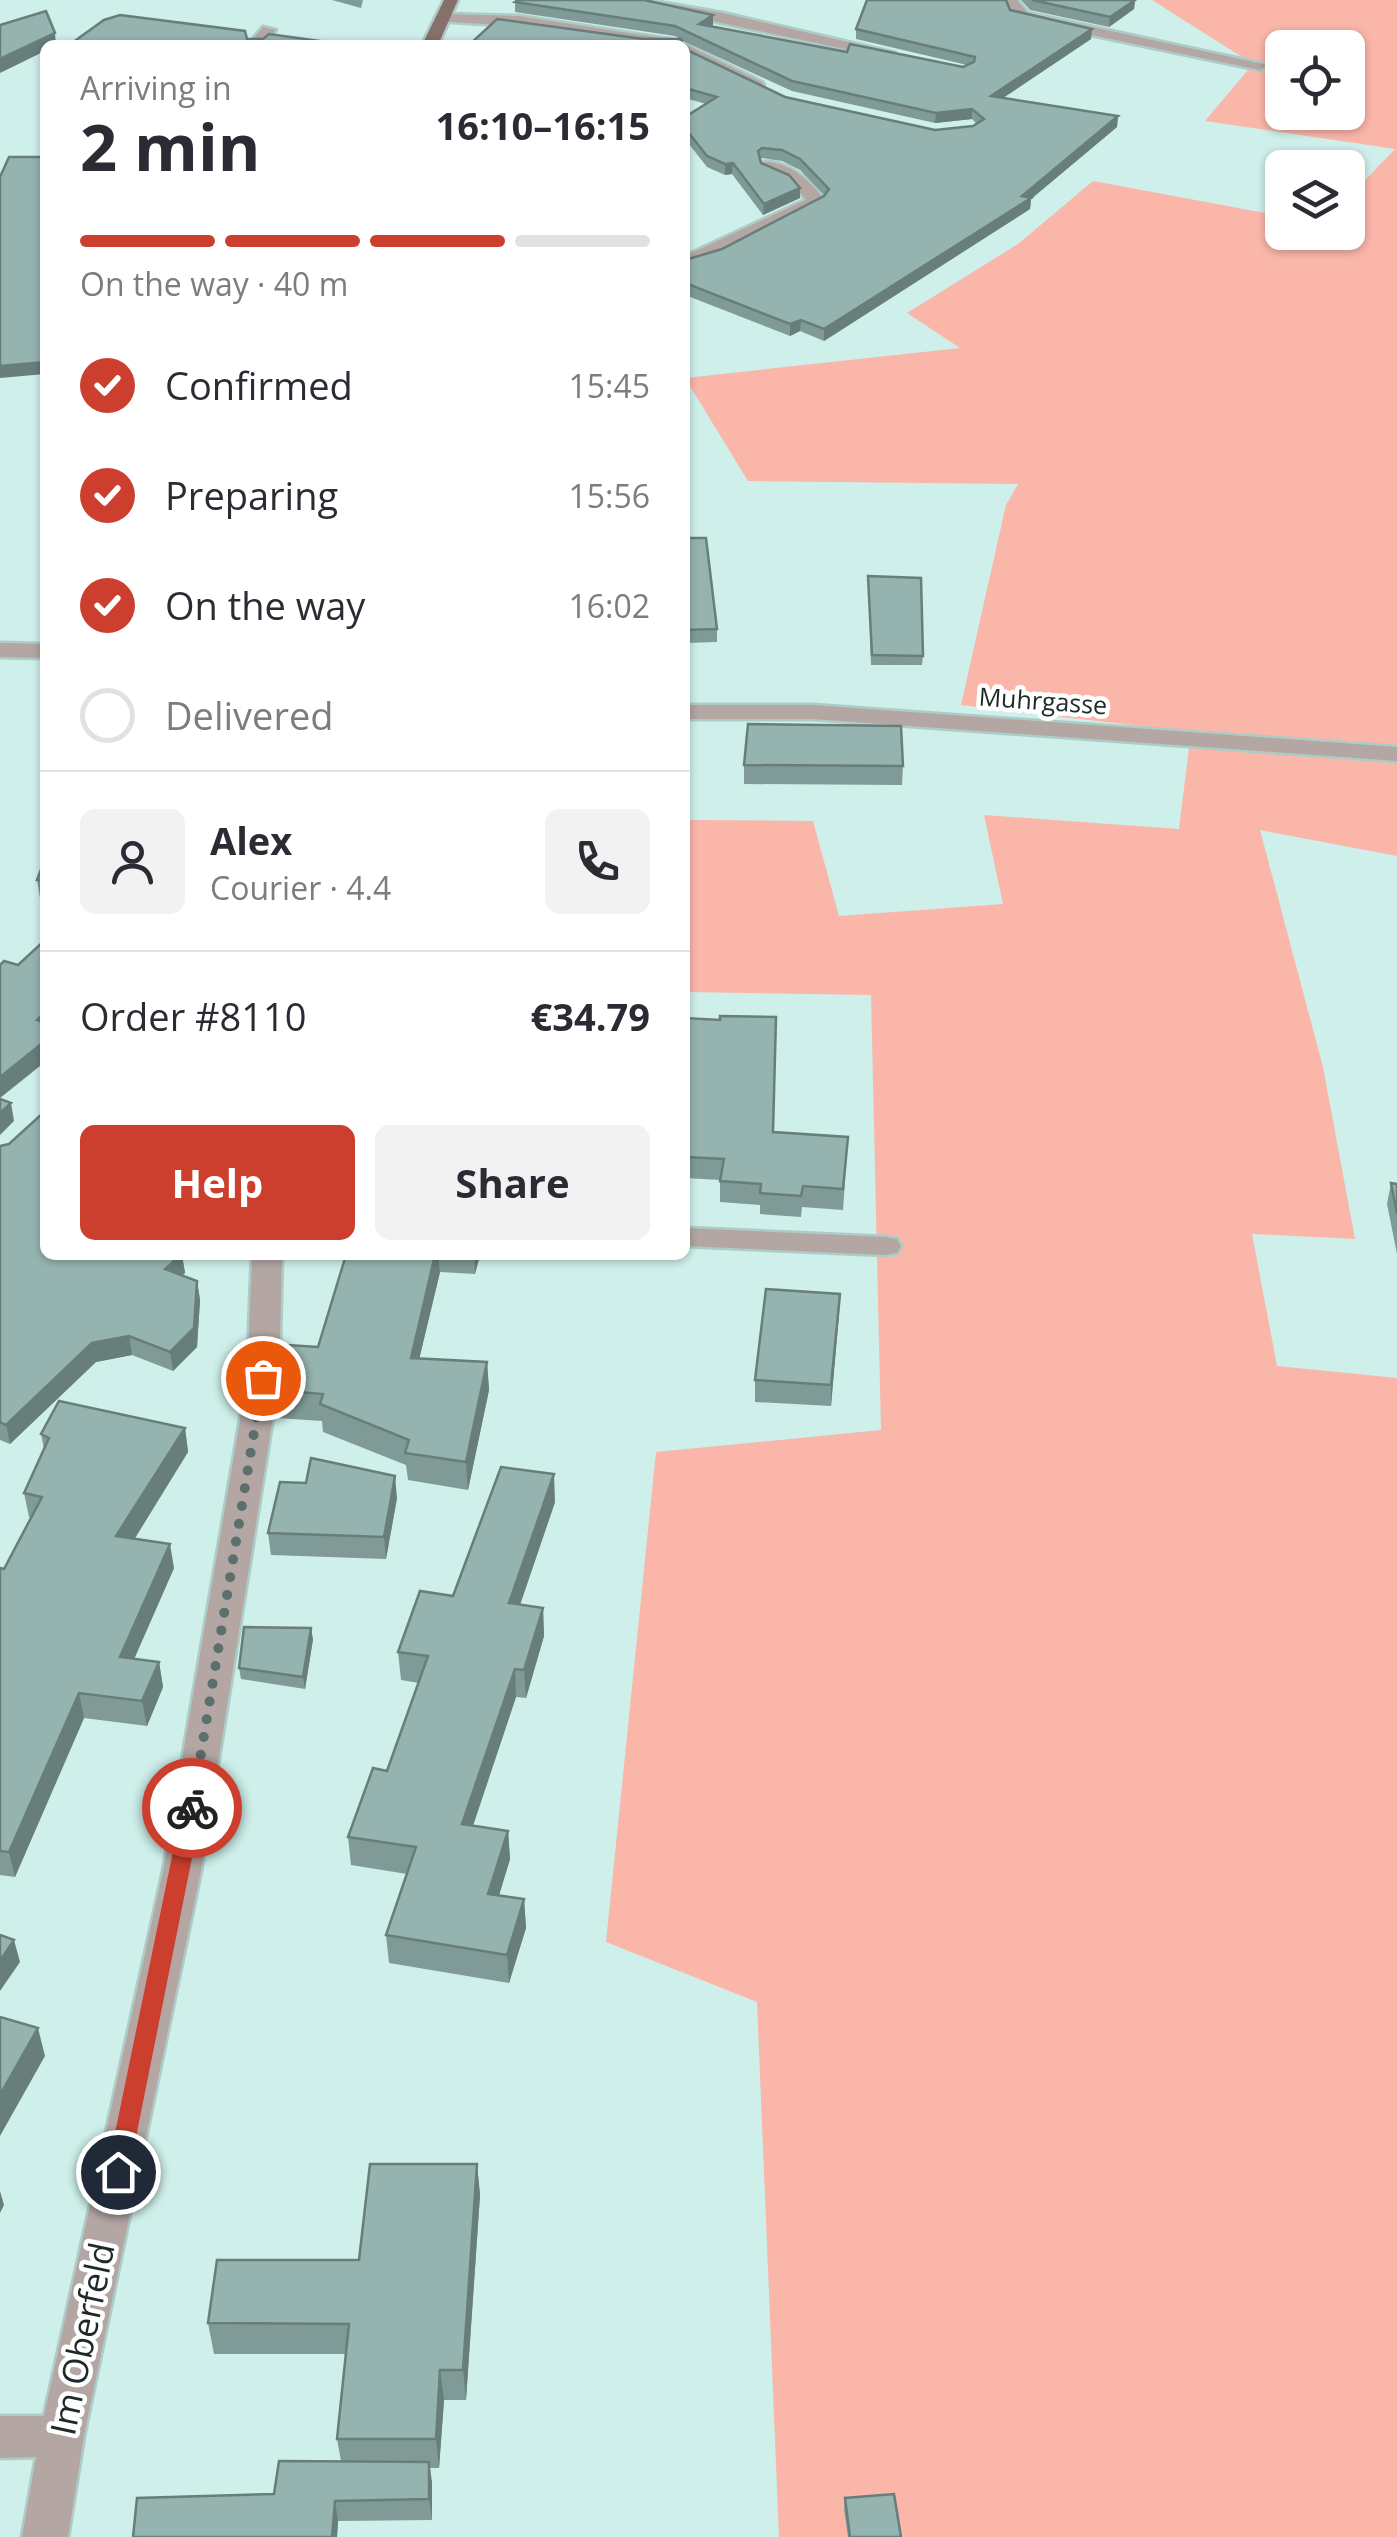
<!DOCTYPE html>
<meta charset="utf-8">
<style>
body{margin:0;font-family:"Open Sans",sans-serif;background:#f2f2f3;color:#2b2b33;height:100vh;display:flex;flex-direction:column;font-size:38px;white-space:nowrap}
*{box-sizing:border-box;margin:0}
p{font-size:32px;color:#7c7c81}
.icon{flex:none;width:55px;height:55px;fill:none;stroke:currentColor;stroke-width:2;stroke-linecap:round;stroke-linejoin:round}
.map{position:relative;flex:1;overflow:hidden}
.details{position:absolute;left:40px;top:40px;width:650px;height:1220px;display:flex;flex-direction:column;background:#fff;border-radius:15px;box-shadow:0 2px 8px #0004}
.details>*{flex:none}
.fabs{position:absolute;left:1265px;top:30px;display:grid;gap:20px}
.fabs a{display:grid;place-items:center;width:100px;height:100px;border-radius:15px;background:#fff;box-shadow:0 2px 8px #0004;font-size:50px}
.pin{position:absolute;display:grid;place-items:center;width:85px;height:85px;color:#fff;margin:-42px;border:5px solid #fff;border-radius:50%;box-shadow:0 2px 10px #0007}
.courier{position:absolute;display:grid;place-items:center;width:100px;height:100px;margin:-50px;border:8px solid #cc3f2f;border-radius:50%;background:#fff;color:#222;box-shadow:0 2px 12px #0007}
.head em{font-style:normal;font-weight:700}
.head div{display:flex;flex-direction:column-reverse}
.head{display:flex;align-items:center;justify-content:space-between;height:170px;padding:0 40px}
h1{font-size:65px;font-weight:700;line-height:75px}
.bar{display:grid;grid-template-columns:repeat(4,1fr);gap:15px 10px;align-content:center;height:120px;padding:0 40px}
.bar i{height:12px;border-radius:8px;background:#e1e1e2}
.bar .selected{background:#cc3f2f}
.bar p{grid-column:span 4}
.line{display:flex;align-items:center;gap:25px;padding:0 40px;border-top:2px solid #e1e1e2}
.line div{flex:1}
.round{display:grid;place-items:center;flex:none;width:105px;height:105px;border-radius:15px;background:#f2f2f3}
ol{padding:0 40px;list-style:none}
li{display:flex;align-items:center;gap:30px;height:110px}
li p{margin-inline-start:auto}
li .icon{padding:10px;border-radius:50%;background:#cc3f2f;color:#fff;stroke-width:4}
li:last-child{color:#7c7c81}
li i{width:55px;height:55px;border:5px solid #e1e1e2;border-radius:50%}
.cta{display:flex;gap:20px;margin-top:auto;padding:20px 40px}
.cta a{flex:1;height:115px;border-radius:15px;background:#cc3f2f;color:#fff;font-size:40px;font-weight:700;line-height:115px;text-align:center}
.cta a+a{background:#f2f2f3;color:#2b2b33}
.map>svg:first-child{display:block}
.green{fill:#fbb6aa;fill-rule:evenodd}
.lines{fill:none;stroke-linecap:round;stroke-linejoin:round}
.lane-casing{stroke:#aeccc7;stroke-width:5}
.street-casing{stroke:#aeccc7;stroke-width:5}
.primary-casing{stroke:#aeccc7;stroke-width:5}
.lane{fill:#b3a6a3;fill-rule:evenodd}
.street{fill:#b3a6a3;fill-rule:evenodd}
.primary{fill:#86706c;fill-rule:evenodd}
.wall{fill:#809b97}
.shaded-wall{fill:#687e7b}
.building{fill:#95b4b0;stroke:#687e7b;stroke-width:2.5}
.route{fill:#cc3f2f}
.done{stroke:#5b6f6c;stroke-width:10;stroke-dasharray:0 18}
.labels{text-anchor:middle;stroke-width:9;stroke-linejoin:round;paint-order:stroke}
.far-street-label{font-size:25px;fill:#1d2a28;stroke:#fff}
.near-street-label{font-size:35px;fill:#1d2a28;stroke:#fff}
</style>
<div class="map">
<svg width="1397" height="2537" viewBox="0 0 1397 2537">
<rect width="100%" height="100%" fill="#ceefea"/>
<path class="green" d="M 1152,0 L 1397,0 L 1397,856 L 1260,830 L 1323,1067 L 1355,1239 L 1252,1234 L 1277,1366 L 1397,1378 L 1397,2537 L 779,2537 L 757,2002 L 606,1942 L 656,1452 L 881,1430 L 871,995 L 685,992 L 685,820 L 813,821 L 839,916 L 1003,904 L 984,815 L 1179,829 L 1191,732 L 961,705 L 1006,505 L 1018,484 L 748,481 L 685,378 L 960,348 L 907,313 L 1018,244 L 1093,181 L 1282,216 L 1282,232 L 1348,232 L 1348,198 L 1395,149 L 1205,121 L 1253,64 ZM 1282,48 L 1348,48 L 1348,112 L 1282,112 Z"/>
<g class="lines">
<g class="lane-casing">
<g id="lane">
<path d="M 613,0 L 647,0 L 723,13 L 895,53 L 887,58 Z"/>
<path d="M 1003,0 L 1017,0 L 1028,13 L 1268,65 L 1260,70 L 1024,21 L 1011,16 Z"/>
<path d="M 442,14 L 519,16 L 674,40 L 682,45 L 644,45 L 519,26 L 437,21 L 435,18 Z"/>
<path d="M 263,27 L 276,30 L 264,45 L 248,45 Z"/>
<path d="M 685,44 L 762,82 L 764,85 L 750,88 L 685,55 Z"/>
<path d="M 762,162 C 788,160 810,181 825,200 L 810,204 L 791,183 L 762,170 Z"/>
</g>
</g>
<g class="street-casing">
<g id="street">
<path d="M 816,195 L 822,196 L 822,204 L 685,268 L 685,256 Z"/>
<path d="M 0,643 L 45,644 L 45,658 L 0,657 Z"/>
<path d="M 685,705 L 813,705 L 1397,747 L 1397,761 L 813,719 L 685,719 Z"/>
<path d="M 685,1228 L 886,1237 L 897,1239 L 901,1246 L 897,1253 L 886,1255 L 685,1246 Z"/>
<path d="M 252,1255 L 282,1255 L 279,1379 L 201,1871 L 84,2436 L 68,2537 L 22,2537 L 36,2457 L 0,2458 L 0,2416 L 44,2416 L 163,1871 L 247,1379 Z"/>
</g>
</g>
<g class="primary-casing">
<path id="primary" d="M 444,0 L 458,0 L 438,45 L 422,45 Z"/>
</g>
<use href="#lane" class="lane"/>
<use href="#street" class="street"/>
<use href="#primary" class="primary"/>
</g>
<g class="wall">
<path d="M 332,0 L 363,0 L 361,8 Z"/>
<path d="M 1021,0 L 1135,0 L 1134,9 L 1109,27 L 1030,10 Z"/>
<path d="M 515,2 L 713,15 L 713,25 L 711,26 L 847,52 L 963,67 L 967,65 L 856,39 L 856,29 L 1010,10 L 1091,39 L 1003,98 L 1118,116 L 1117,127 L 1031,199 L 1030,209 L 824,341 L 800,331 L 790,336 L 685,295 L 685,260 L 722,249 L 825,196 L 800,170 L 782,161 L 762,158 L 760,160 L 761,163 L 800,188 L 800,198 L 763,215 L 732,174 L 725,175 L 707,167 L 685,139 L 685,117 L 706,104 L 685,98 L 685,49 L 785,97 L 935,130 L 973,126 L 977,124 L 972,119 L 935,123 L 792,91 L 681,40 L 683,45 L 469,45 L 680,39 L 675,36 L 515,12 Z"/>
<path d="M 685,538 L 717,629 L 717,642 L 685,643 Z"/>
<path d="M 868,576 L 923,656 L 922,665 L 871,665 Z"/>
<path d="M 744,765 L 903,766 L 902,785 L 744,784 Z"/>
<path d="M 45,859 L 45,898 L 40,898 L 37,880 Z"/>
<path d="M 685,1018 L 773,1132 L 848,1137 L 843,1210 L 802,1207 L 801,1217 L 760,1214 L 760,1205 L 720,1202 L 720,1180 L 685,1178 Z"/>
<path d="M 0,1146 L 45,1255 L 182,1255 L 185,1273 L 182,1275 L 197,1281 L 200,1300 L 197,1347 L 173,1371 L 132,1355 L 96,1362 L 10,1444 L 0,1440 Z"/>
<path d="M 1391,1183 L 1397,1184 L 1397,1254 L 1387,1204 Z"/>
<path d="M 346,1255 L 480,1255 L 475,1274 L 440,1272 L 419,1359 L 487,1362 L 489,1390 L 468,1490 L 408,1480 L 406,1465 L 323,1432 L 322,1421 L 277,1418 L 274,1390 L 318,1347 Z"/>
<path d="M 840,1294 L 831,1406 L 755,1402 L 755,1380 Z"/>
<path d="M 185,1428 L 188,1452 L 134,1539 L 174,1568 L 134,1659 L 159,1662 L 163,1687 L 147,1726 L 84,1718 L 15,1877 L 0,1875 L 0,1568 L 4,1569 L 31,1518 L 29,1517 L 24,1493 L 44,1449 L 41,1434 Z"/>
<path d="M 397,1498 L 386,1559 L 271,1555 L 268,1533 Z"/>
<path d="M 555,1502 L 520,1605 L 543,1608 L 544,1636 L 526,1698 L 516,1697 L 473,1826 L 508,1831 L 510,1859 L 499,1895 L 524,1899 L 526,1928 L 509,1983 L 389,1963 L 386,1935 L 407,1874 L 351,1865 L 348,1837 L 387,1771 L 419,1683 L 401,1680 L 398,1652 L 453,1596 Z"/>
<path d="M 313,1639 L 305,1689 L 241,1679 L 239,1668 Z"/>
<path d="M 477,2164 L 480,2195 L 466,2400 L 444,2400 L 439,2468 L 430,2468 L 432,2520 L 338,2521 L 337,2537 L 133,2537 L 274,2494 L 341,2461 L 337,2439 L 346,2354 L 214,2354 L 208,2323 L 359,2260 Z"/>
<path d="M 845,2498 L 901,2537 L 848,2537 L 844,2509 Z"/>
</g>
<g class="shaded-wall">
<path d="M 1135,0 L 1134,9 L 1109,27 L 1110,17 Z"/>
<path d="M 713,15 L 713,25 L 699,34 L 699,24 Z"/>
<path d="M 1092,29 L 1091,39 L 991,106 L 991,96 Z"/>
<path d="M 55,33 L 56,45 L 45,45 L 45,51 L 0,73 L 0,59 Z"/>
<path d="M 972,109 L 972,119 L 935,123 L 936,113 Z"/>
<path d="M 1118,116 L 1117,127 L 1031,199 L 1030,209 L 824,341 L 824,329 L 1022,196 Z"/>
<path d="M 733,163 L 732,174 L 725,175 L 725,164 Z"/>
<path d="M 800,188 L 800,198 L 763,215 L 764,204 Z"/>
<path d="M 801,320 L 800,331 L 790,336 L 790,324 Z"/>
<path d="M 45,362 L 45,374 L 0,378 L 0,366 Z"/>
<path d="M 45,1012 L 45,1033 L 37,1020 Z"/>
<path d="M 45,1041 L 45,1062 L 0,1098 L 0,1077 Z"/>
<path d="M 11,1103 L 14,1121 L 0,1135 L 0,1113 Z"/>
<path d="M 181,1255 L 182,1255 L 185,1273 L 168,1288 L 165,1269 Z"/>
<path d="M 435,1255 L 438,1255 L 440,1272 L 413,1385 L 411,1358 Z"/>
<path d="M 474,1255 L 480,1255 L 475,1274 Z"/>
<path d="M 197,1281 L 200,1300 L 197,1347 L 173,1371 L 170,1352 Z"/>
<path d="M 840,1294 L 839,1315 L 831,1406 L 831,1385 Z"/>
<path d="M 129,1336 L 132,1355 L 96,1362 L 10,1444 L 6,1425 L 92,1343 Z"/>
<path d="M 487,1362 L 489,1390 L 468,1490 L 466,1462 Z"/>
<path d="M 185,1428 L 188,1452 L 121,1561 L 116,1536 Z"/>
<path d="M 554,1474 L 555,1502 L 511,1631 L 509,1603 Z"/>
<path d="M 395,1476 L 397,1498 L 386,1559 L 384,1537 Z"/>
<path d="M 170,1544 L 174,1568 L 124,1682 L 120,1657 Z"/>
<path d="M 543,1608 L 544,1636 L 526,1698 L 524,1670 Z"/>
<path d="M 311,1628 L 313,1639 L 305,1689 L 303,1677 Z"/>
<path d="M 159,1662 L 163,1687 L 147,1726 L 142,1701 Z"/>
<path d="M 515,1669 L 516,1697 L 464,1852 L 462,1824 Z"/>
<path d="M 79,1693 L 84,1718 L 15,1877 L 9,1852 Z"/>
<path d="M 508,1831 L 510,1859 L 491,1922 L 488,1894 Z"/>
<path d="M 524,1899 L 526,1928 L 509,1983 L 507,1955 Z"/>
<path d="M 14,1940 L 20,1962 L 0,1991 L 0,1961 Z"/>
<path d="M 38,2028 L 45,2056 L 0,2136 L 0,2095 Z"/>
<path d="M 477,2164 L 480,2195 L 466,2400 L 463,2370 Z"/>
<path d="M 0,2191 L 4,2205 L 0,2213 Z"/>
<path d="M 440,2370 L 444,2400 L 439,2468 L 436,2439 Z"/>
<path d="M 429,2462 L 432,2482 L 432,2520 L 429,2499 Z"/>
<path d="M 335,2501 L 338,2521 L 337,2537 L 332,2537 Z"/>
</g>
<g class="building">
<path d="M 518,0 L 644,0 L 713,15 L 699,24 L 847,52 L 850,44 L 963,67 L 974,62 L 975,57 L 856,29 L 867,0 L 1006,0 L 1010,10 L 1092,29 L 991,96 L 1118,116 L 1022,196 L 1031,198 L 824,329 L 801,320 L 790,324 L 685,283 L 685,260 L 722,249 L 824,196 L 829,189 L 800,159 L 782,150 L 762,148 L 758,151 L 761,163 L 789,175 L 800,188 L 764,204 L 733,163 L 725,164 L 707,156 L 685,128 L 685,117 L 717,97 L 685,88 L 685,49 L 785,97 L 935,130 L 973,126 L 984,119 L 972,109 L 936,113 L 792,81 L 675,26 L 515,2 Z"/>
<path d="M 1032,0 L 1135,0 L 1110,17 Z"/>
<path d="M 46,11 L 55,33 L 0,59 L 0,25 Z"/>
<path d="M 120,15 L 245,31 L 247,39 L 263,39 L 269,34 L 341,44 L 340,45 L 74,45 L 76,40 L 104,20 Z"/>
<path d="M 497,19 L 643,39 L 681,39 L 683,45 L 529,45 L 521,43 L 522,45 L 469,45 Z"/>
<path d="M 9,157 L 45,157 L 45,362 L 0,366 L 0,177 Z"/>
<path d="M 685,538 L 706,538 L 717,629 L 685,630 Z"/>
<path d="M 868,576 L 921,578 L 923,656 L 872,655 Z"/>
<path d="M 748,724 L 901,726 L 903,766 L 744,765 Z"/>
<path d="M 45,859 L 45,880 L 37,880 Z"/>
<path d="M 45,940 L 45,1012 L 37,1020 L 45,1023 L 45,1041 L 0,1077 L 0,965 L 4,961 L 18,965 Z"/>
<path d="M 720,1016 L 776,1017 L 773,1132 L 848,1137 L 843,1189 L 803,1186 L 801,1196 L 760,1193 L 761,1184 L 720,1181 L 724,1159 L 685,1157 L 685,1018 L 720,1020 Z"/>
<path d="M 0,1099 L 11,1103 L 0,1113 Z"/>
<path d="M 43,1113 L 45,1114 L 45,1255 L 181,1255 L 165,1269 L 197,1281 L 194,1328 L 170,1352 L 129,1336 L 92,1343 L 6,1425 L 0,1422 L 0,1146 L 9,1144 Z"/>
<path d="M 1391,1183 L 1397,1184 L 1397,1214 Z"/>
<path d="M 346,1255 L 435,1255 L 411,1358 L 487,1362 L 466,1462 L 405,1453 L 409,1440 L 320,1404 L 323,1394 L 274,1390 L 288,1345 L 318,1347 Z"/>
<path d="M 766,1289 L 840,1294 L 831,1385 L 755,1380 Z"/>
<path d="M 59,1401 L 185,1428 L 116,1536 L 170,1544 L 120,1657 L 159,1662 L 142,1701 L 79,1693 L 9,1852 L 0,1851 L 0,1568 L 4,1569 L 42,1497 L 24,1493 L 49,1438 L 41,1434 Z"/>
<path d="M 311,1458 L 395,1476 L 384,1537 L 268,1533 L 280,1482 L 306,1483 Z"/>
<path d="M 501,1467 L 554,1474 L 509,1603 L 543,1608 L 524,1670 L 515,1669 L 462,1824 L 508,1831 L 488,1894 L 524,1899 L 507,1955 L 386,1935 L 416,1847 L 348,1837 L 373,1768 L 387,1771 L 428,1656 L 398,1652 L 420,1591 L 453,1596 Z"/>
<path d="M 244,1627 L 311,1628 L 303,1677 L 239,1668 Z"/>
<path d="M 0,1935 L 14,1940 L 0,1961 Z"/>
<path d="M 0,2017 L 38,2028 L 0,2095 Z"/>
<path d="M 370,2164 L 477,2164 L 463,2370 L 440,2370 L 436,2439 L 337,2439 L 349,2324 L 208,2323 L 217,2260 L 359,2260 Z"/>
<path d="M 279,2461 L 429,2462 L 429,2499 L 335,2501 L 332,2537 L 133,2537 L 137,2498 L 274,2494 Z"/>
<path d="M 894,2494 L 901,2537 L 850,2537 L 845,2498 Z"/>
</g>
<path class="route" d="M 192,1800 L 202,1808 L 129,2172 L 126,2179 L 110,2179 L 107,2172 L 182,1808 Z"/>
<g class="lines">
<path class="done" d="M 192,1808 L 263,1378"/>
</g>
<g class="labels">
<g class="far-street-label">
<text transform="translate(1043 701) rotate(4)" y="9">Muhrgasse</text>
</g>
<g class="near-street-label">
<text transform="translate(83 2339) rotate(-78)" y="12">Im Oberfeld</text>
</g>
</g>
</svg>
<div class="fabs">
<a><svg class="icon" aria-label="locate" viewBox="0 0 24 24"><circle cx="12" cy="12" r="6"/><path d="M12 2v4M12 18v4M2 12h4M18 12h4"/></svg></a>
<a><svg class="icon" aria-label="layers" viewBox="0 0 24 24"><path d="M12 4l9 5-9 5-9-5zM3 14l9 5 9-5"/></svg></a>
</div>
<div class="pin" style="left:263px;top:1378px;background:#ea580c"><svg class="icon" aria-label="bag" viewBox="0 0 24 24"><path d="M5 8h14l-1 12H6zM9 8a3 3 0 0 1 6 0"/></svg></div>
<div class="pin" style="left:118px;top:2172px;background:#1f2937"><svg class="icon" aria-label="home" viewBox="0 0 24 24"><path d="M3 11l9-7 9 7M6 9v11h12V9"/></svg></div>
<div class="courier" style="left:192px;top:1808px"><svg class="icon" aria-label="bike" viewBox="0 0 24 24"><circle cx="6" cy="16" r="4"/><circle cx="18" cy="16" r="4"/><path d="M6 16l4-8h5l3 8M10 8l3 8H6M13 5h3"/></svg></div>
<section class="details">
<div class="head"><div><h1>2 min</h1><p>Arriving in</p></div><em>16:10–16:15</em></div>
<div class="bar"><i class="selected"></i><i class="selected"></i><i class="selected"></i><i></i><p>On the way · 40 m</p></div>
<ol>
<li><svg class="icon" aria-label="check" viewBox="0 0 24 24"><path d="M5 12l5 5 9-10"/></svg>Confirmed<p>15:45</p></li>
<li><svg class="icon" aria-label="check" viewBox="0 0 24 24"><path d="M5 12l5 5 9-10"/></svg>Preparing<p>15:56</p></li>
<li><svg class="icon" aria-label="check" viewBox="0 0 24 24"><path d="M5 12l5 5 9-10"/></svg>On the way<p>16:02</p></li>
<li><i></i>Delivered</li>
</ol>
<div class="line" style="height:180px"><a class="round"><svg class="icon" aria-label="person" viewBox="0 0 24 24"><circle cx="12" cy="8" r="4"/><path d="M4 21q1-7 8-7t8 7"/></svg></a><div><b>Alex</b><p>Courier · 4.4</p></div><a class="round"><svg class="icon" aria-label="phone" viewBox="0 0 24 24"><path d="M5 4h4l2 5-3 2q2 4 5 5l2-3 5 2v4C11 20 4 13 5 4z"/></svg></a></div>
<div class="line" style="height:130px"><div>Order #8110</div><b>€34.79</b></div>
<div class="cta"><a>Help</a><a>Share</a></div>
</section>
</div>
